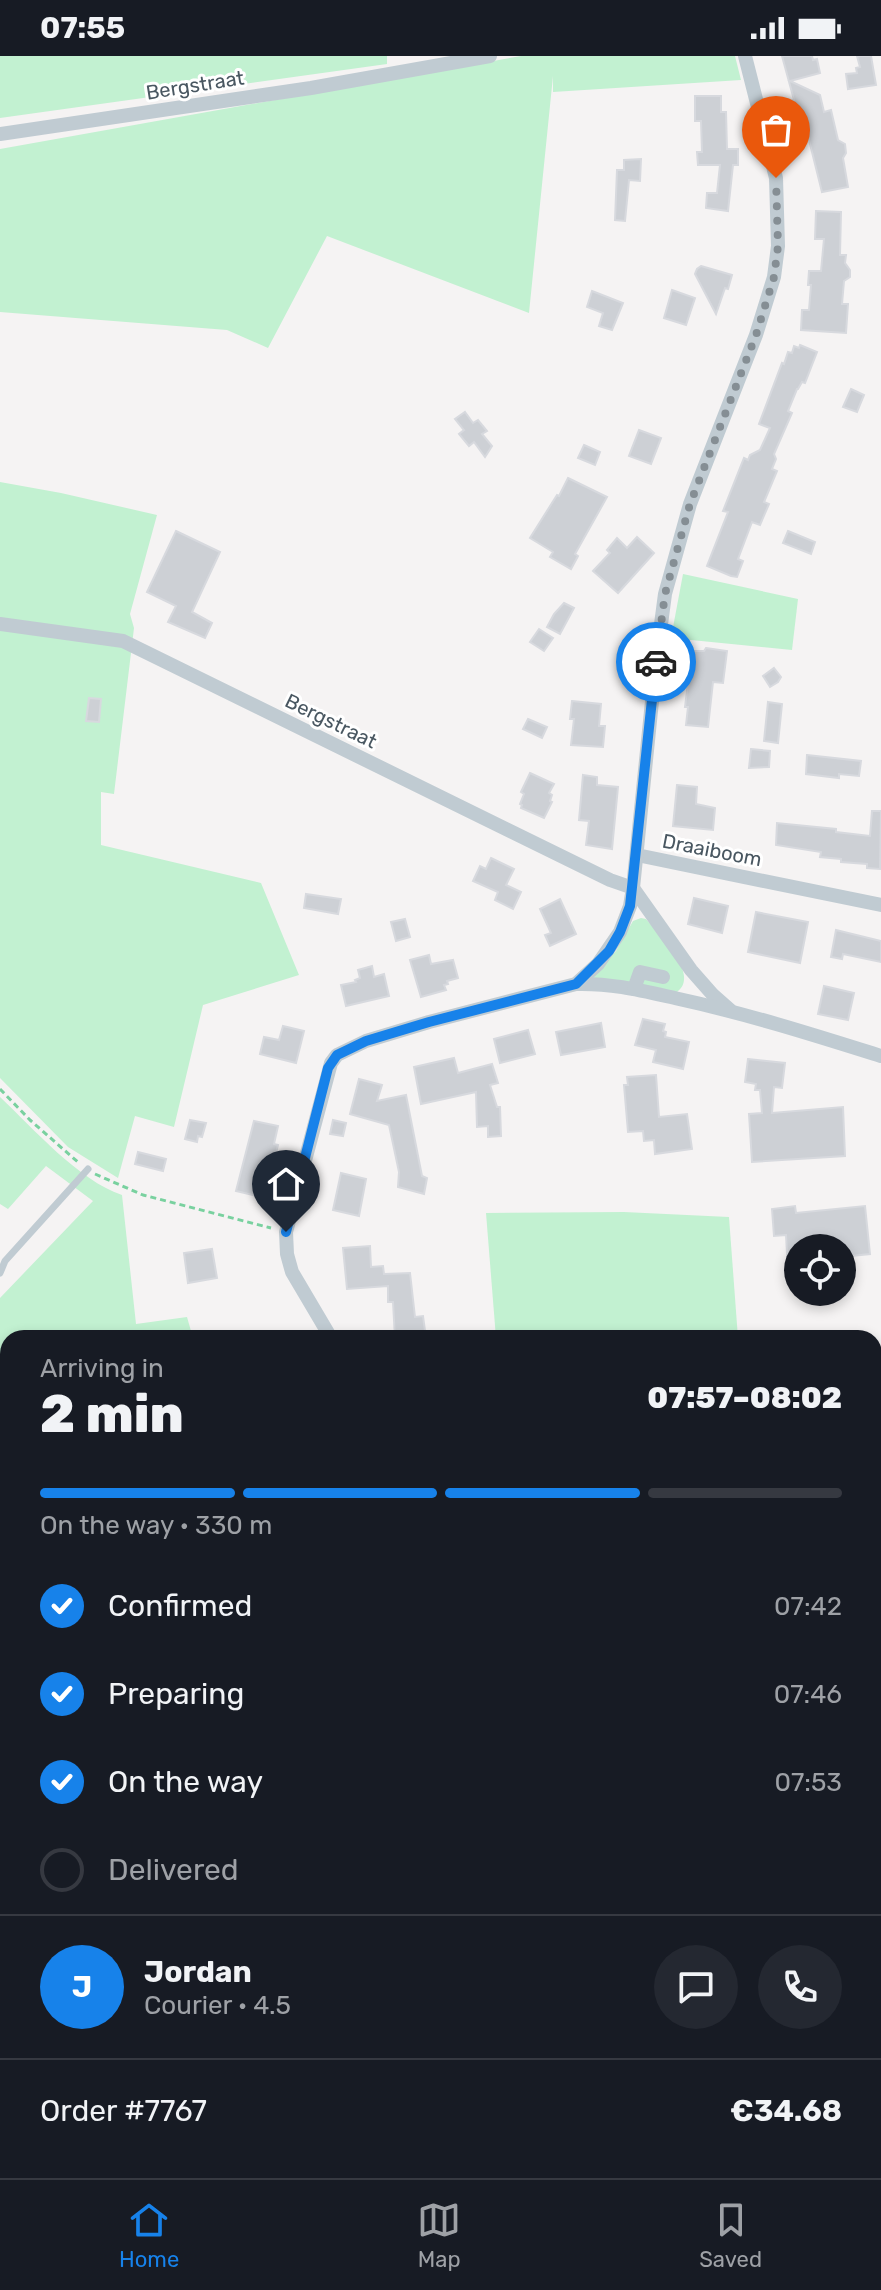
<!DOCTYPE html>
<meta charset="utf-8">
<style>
body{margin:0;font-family:Rubik,sans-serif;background:#242831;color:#f1f3f6;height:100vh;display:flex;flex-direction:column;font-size:30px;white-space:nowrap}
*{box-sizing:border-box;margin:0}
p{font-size:26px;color:#9ea1a6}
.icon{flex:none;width:44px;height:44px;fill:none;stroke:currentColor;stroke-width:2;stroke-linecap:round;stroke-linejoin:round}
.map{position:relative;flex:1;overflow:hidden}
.details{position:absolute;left:0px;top:1274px;width:882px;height:848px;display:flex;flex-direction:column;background:#171b24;border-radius:24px 24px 0 0;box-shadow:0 4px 12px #0003}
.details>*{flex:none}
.tools{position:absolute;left:784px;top:1178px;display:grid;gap:16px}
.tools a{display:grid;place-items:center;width:72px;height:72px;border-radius:50%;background:#171b24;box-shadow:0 4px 12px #0003;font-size:40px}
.pin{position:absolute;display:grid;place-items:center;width:68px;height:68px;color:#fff;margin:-82px -34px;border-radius:50% 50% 50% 0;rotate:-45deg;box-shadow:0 0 8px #0007}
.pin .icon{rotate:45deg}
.courier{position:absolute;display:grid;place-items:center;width:80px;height:80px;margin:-40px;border:6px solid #1782ea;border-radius:50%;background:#fff;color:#222;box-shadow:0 2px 10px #0007}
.head em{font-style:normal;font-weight:800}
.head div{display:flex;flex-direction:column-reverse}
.head{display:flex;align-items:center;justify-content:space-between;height:136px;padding:0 40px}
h1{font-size:52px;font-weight:800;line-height:60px}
.bar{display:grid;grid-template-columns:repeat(4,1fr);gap:12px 8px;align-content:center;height:96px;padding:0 40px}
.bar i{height:10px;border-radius:6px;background:#363941}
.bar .on{background:#1782ea}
.bar p{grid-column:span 4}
.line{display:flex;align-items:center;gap:20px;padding:0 40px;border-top:2px solid #363941}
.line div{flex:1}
.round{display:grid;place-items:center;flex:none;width:84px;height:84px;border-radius:42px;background:#242831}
ol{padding:0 40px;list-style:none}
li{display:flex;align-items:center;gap:24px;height:88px}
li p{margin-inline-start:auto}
li .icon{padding:8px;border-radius:50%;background:#1782ea;color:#fff;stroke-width:4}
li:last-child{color:#9ea1a6}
li i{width:44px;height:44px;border:4px solid #363941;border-radius:50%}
.status{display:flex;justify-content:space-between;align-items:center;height:56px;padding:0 40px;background:#171b24;direction:ltr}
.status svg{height:22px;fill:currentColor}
.tab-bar{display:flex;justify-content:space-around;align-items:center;height:112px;border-top:2px solid #363941;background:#171b24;font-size:22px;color:#9ea1a6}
.tab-bar a{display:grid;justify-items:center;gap:4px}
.tab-bar .on{color:#1782ea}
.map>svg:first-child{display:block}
.green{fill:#c2f1d1}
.building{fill:#cdd0d5;stroke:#d7d9de;stroke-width:2}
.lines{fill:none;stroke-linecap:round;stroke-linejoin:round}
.path{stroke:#79d19f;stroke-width:3;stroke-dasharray:6 4;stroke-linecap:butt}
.lane{stroke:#c0cbd2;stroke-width:7}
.street{stroke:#c0cbd2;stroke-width:14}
.done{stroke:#858e94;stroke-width:8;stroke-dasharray:0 14.4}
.route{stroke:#1782ea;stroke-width:10}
.labels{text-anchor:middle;stroke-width:6;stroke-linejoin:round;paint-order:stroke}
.street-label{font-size:20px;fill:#495761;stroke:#fff}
</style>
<div class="status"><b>07:55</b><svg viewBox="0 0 49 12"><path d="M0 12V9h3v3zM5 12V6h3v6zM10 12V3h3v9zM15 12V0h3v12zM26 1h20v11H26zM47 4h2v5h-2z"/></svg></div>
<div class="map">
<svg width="881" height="2122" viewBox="0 0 881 2122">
<rect width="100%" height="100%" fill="#f5f3f3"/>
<g class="green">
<path d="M 0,0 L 387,0 L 387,8 L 0,62 Z"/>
<path d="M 521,0 L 735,0 L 741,24 L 553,36 L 553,20 L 529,257 L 327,180 L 268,292 L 227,274 L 0,256 L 0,93 Z"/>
<path d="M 0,426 L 61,437 L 157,459 L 130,558 L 134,572 L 114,738 L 101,736 L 101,789 L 261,827 L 299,919 L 203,949 L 174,1071 L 135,1060 L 118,1122 L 68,1091 L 0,1022 Z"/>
<path d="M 683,518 L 798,543 L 792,594 L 671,582 Z"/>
<path d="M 641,862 L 646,863 C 659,879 701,919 677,936 L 588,924 L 616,895 L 633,865 Z"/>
<path d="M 0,1041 C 34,1073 78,1124 122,1139 L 136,1268 L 187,1261 L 193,1282 L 8,1282 L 8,1389 L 0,1390 L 0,1242 L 93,1145 L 46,1110 L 8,1153 L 0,1148 Z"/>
<path d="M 624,1156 L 729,1161 L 738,1282 L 496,1282 L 486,1157 Z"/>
<path d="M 0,1395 L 8,1420 L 8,1474 L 0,1451 Z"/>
<path d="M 8,1498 L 8,1636 L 0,1644 L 0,1502 Z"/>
<rect x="874" y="1598" width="7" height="209"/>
<path d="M 8,1902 L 8,2114 L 273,2114 L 271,2122 L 0,2122 L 0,1911 Z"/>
<path d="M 334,2114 L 406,2114 L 415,2122 L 329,2122 Z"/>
<path d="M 425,2114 L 523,2114 L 511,2122 L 435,2122 Z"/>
</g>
<g class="building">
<path d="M 782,0 L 812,0 L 813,4 L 817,3 L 820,17 L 790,25 L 820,39 L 824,56 L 831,54 L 838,84 L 845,88 L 846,97 L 843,102 L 848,131 L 822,136 L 807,76 L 798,78 L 789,45 L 794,44 Z"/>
<path d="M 857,0 L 871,0 L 876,29 L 848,33 L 846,18 L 857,17 L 856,12 L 860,11 Z"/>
<path d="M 695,40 L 721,40 L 721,56 L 726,56 L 727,93 L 738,93 L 738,109 L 733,109 L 728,155 L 706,152 L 707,137 L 717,137 L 720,109 L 698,109 L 697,96 L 702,96 L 701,65 L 695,65 Z"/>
<path d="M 641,103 L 640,125 L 629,124 L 625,165 L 615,164 L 617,114 L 624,114 L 624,104 Z"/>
<path d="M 816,155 L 841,156 L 840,199 L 846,199 L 845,207 L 850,214 L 850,221 L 844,225 L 842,248 L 848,248 L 846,277 L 801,274 L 802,254 L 809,254 L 811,229 L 808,229 L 809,215 L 821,215 L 824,183 L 815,183 Z"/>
<path d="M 701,210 L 732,219 L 728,233 L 725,232 L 716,258 L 695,218 L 697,213 Z"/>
<path d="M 672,234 L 695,242 L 686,269 L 664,262 Z"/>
<path d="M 592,235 L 623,247 L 612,274 L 599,270 L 603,257 L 587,251 Z"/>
<path d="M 800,289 L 817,296 L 805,327 L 802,326 L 798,333 L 797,333 L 788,355 L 792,357 L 774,398 L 776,403 L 772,413 L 777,415 L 764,446 L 769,448 L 760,469 L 752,466 L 738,503 L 743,505 L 737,521 L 731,520 L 707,510 L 728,456 L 723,455 L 744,402 L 748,404 L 750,399 L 760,394 L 770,372 L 759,368 L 782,307 L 784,308 L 788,296 L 792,297 L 794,290 L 799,292 Z"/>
<path d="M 851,333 L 864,339 L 857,356 L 843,351 Z"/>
<path d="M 465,356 L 473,367 L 478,364 L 487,375 L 482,378 L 492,390 L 485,401 L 474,386 L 469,390 L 459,378 L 464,374 L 455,363 Z"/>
<path d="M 639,374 L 661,382 L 651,408 L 629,400 Z"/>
<path d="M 584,389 L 600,396 L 595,409 L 578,402 Z"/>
<path d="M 568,422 L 607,441 L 575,498 L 578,500 L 571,513 L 550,501 L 553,496 L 530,482 L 557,439 L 559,440 Z"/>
<path d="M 176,475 L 220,496 L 192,556 L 212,567 L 205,582 L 168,566 L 176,550 L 147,536 Z"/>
<path d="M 788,475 L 815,486 L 811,498 L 783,487 Z"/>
<path d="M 637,481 L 654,497 L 618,537 L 593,515 L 610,497 L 607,494 L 617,482 L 627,492 Z"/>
<path d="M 564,547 L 574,552 L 560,578 L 547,571 L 554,558 Z"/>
<path d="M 539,573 L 553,582 L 544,595 L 530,586 Z"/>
<path d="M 706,592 L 727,595 L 723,627 L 713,626 L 708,671 L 686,669 L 688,651 L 685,651 L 692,595 L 704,595 Z"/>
<path d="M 774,612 L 781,621 L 778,626 L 770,631 L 763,620 Z"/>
<path d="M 89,642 L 101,643 L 99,666 L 86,665 Z"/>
<path d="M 572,645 L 601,648 L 599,670 L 605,670 L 603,691 L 571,689 L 574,663 L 570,663 Z"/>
<path d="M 768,646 L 782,648 L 778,687 L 764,685 Z"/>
<path d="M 528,663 L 547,671 L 542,682 L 523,673 Z"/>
<path d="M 751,693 L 770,695 L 769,711 L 749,712 Z"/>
<path d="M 807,699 L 861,705 L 859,720 L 839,718 L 839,722 L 806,718 Z"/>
<path d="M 530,717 L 554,728 L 549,737 L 552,739 L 550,745 L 552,746 L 544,762 L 521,752 L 522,749 L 520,748 L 524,738 L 521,736 Z"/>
<path d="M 583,719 L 597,721 L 597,729 L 618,731 L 612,793 L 586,789 L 589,765 L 579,764 Z"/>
<path d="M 677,729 L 697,731 L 696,748 L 715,752 L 713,774 L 673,770 Z"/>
<path d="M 872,755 L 881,755 L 880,813 L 867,812 L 867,808 L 841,806 L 841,803 L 820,801 L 821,796 L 776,789 L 777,767 L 836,773 L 836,776 L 870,780 Z"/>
<path d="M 491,802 L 514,813 L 506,829 L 521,836 L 513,853 L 495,844 L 498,836 L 473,825 L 480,810 L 486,813 Z"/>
<path d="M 306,838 L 341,843 L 338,858 L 304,852 Z"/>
<path d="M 694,842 L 728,850 L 722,877 L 688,868 Z"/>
<path d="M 560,843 L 576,878 L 550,890 L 545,879 L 551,877 L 540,853 Z"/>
<path d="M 756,856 L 808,866 L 800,907 L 748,896 Z"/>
<path d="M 405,863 L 410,881 L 396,885 L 391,866 Z"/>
<path d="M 836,874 L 881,885 L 881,906 L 843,898 L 842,903 L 831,901 Z"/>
<path d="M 429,899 L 431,908 L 453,904 L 458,922 L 447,925 L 448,928 L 444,929 L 446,934 L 421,941 L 410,904 Z"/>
<path d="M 372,910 L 374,921 L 384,918 L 389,940 L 346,950 L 341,929 L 356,926 L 355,924 L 360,922 L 358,914 Z"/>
<path d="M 824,930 L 854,937 L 848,964 L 818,958 Z"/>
<path d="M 643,963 L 665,968 L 663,975 L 666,976 L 665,981 L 689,986 L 683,1013 L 653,1006 L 656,994 L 635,989 Z"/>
<path d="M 601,967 L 605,991 L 561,999 L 556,976 Z"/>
<path d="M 283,970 L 304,975 L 296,1007 L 260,998 L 264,981 L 279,984 Z"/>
<path d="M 528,974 L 535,998 L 500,1007 L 494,983 Z"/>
<path d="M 454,1002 L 458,1017 L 492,1008 L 498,1027 L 490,1029 L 497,1051 L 500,1051 L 501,1080 L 488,1081 L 488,1070 L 477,1071 L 476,1036 L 421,1048 L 414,1011 Z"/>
<path d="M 748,1003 L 785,1007 L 782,1032 L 774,1031 L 772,1057 L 843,1051 L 845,1100 L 752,1106 L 749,1058 L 762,1057 L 760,1034 L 755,1034 L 756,1028 L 745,1026 Z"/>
<path d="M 656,1019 L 659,1061 L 687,1058 L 692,1093 L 655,1098 L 654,1084 L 644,1085 L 643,1075 L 628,1076 L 624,1029 L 628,1029 L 627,1021 Z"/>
<path d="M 359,1023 L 382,1029 L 377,1045 L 406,1039 L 422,1120 L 427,1122 L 424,1138 L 398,1131 L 399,1116 L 389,1069 L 350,1058 Z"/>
<path d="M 190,1064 L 206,1067 L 202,1081 L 198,1080 L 197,1086 L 185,1083 Z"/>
<path d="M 333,1064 L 346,1067 L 343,1080 L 330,1078 Z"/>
<path d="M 254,1065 L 278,1070 L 274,1088 L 278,1089 L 265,1142 L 236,1135 Z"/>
<path d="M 138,1096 L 166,1103 L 163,1115 L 135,1108 Z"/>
<path d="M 341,1117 L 366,1123 L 359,1160 L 333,1154 Z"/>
<path d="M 795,1150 L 796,1157 L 865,1150 L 870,1198 L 842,1201 L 842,1192 L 798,1192 L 798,1216 L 788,1216 L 786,1179 L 774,1180 L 772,1153 Z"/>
<path d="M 370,1190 L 371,1211 L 383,1210 L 384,1218 L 410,1217 L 415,1261 L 423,1260 L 426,1282 L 395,1282 L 393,1246 L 388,1246 L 388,1230 L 347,1233 L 343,1192 Z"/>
<path d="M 212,1193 L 217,1222 L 188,1227 L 184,1197 Z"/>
</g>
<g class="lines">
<g class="path">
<path d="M 0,1033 L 30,1064 L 79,1107"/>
<path d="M 95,1118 L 143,1139 L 271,1172"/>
</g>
<g class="lane">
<path d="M 0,1217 L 5,1205 L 88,1113"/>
<path d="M 0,1658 L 2,1655 L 8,1662"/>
</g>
<g class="street">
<path d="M 0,78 L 311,32 L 490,0"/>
<path d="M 0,568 L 123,585 L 610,824 L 633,832 L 691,914 L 713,939 L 730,954"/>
<path d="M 637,799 L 881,849"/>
<path d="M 576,928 C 613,927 643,935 679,943 C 748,958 814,979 881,1000"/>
<path d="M 634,933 L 640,916 L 663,921"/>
<path d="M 331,1282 L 292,1216 L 287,1198 L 286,1176 L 331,1007 L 337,999 L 366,985 L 429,966 L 576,928 L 598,908 L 620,876 L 630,850 L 633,832 L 656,606 L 665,538 L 690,448 L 756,279 L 774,221 L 778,190 L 776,122 L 745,0"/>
<path d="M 0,1747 L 8,1754"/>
<path d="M 410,2114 L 419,2122"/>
</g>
</g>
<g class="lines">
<path class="done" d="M 656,606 L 665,538 L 690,448 L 756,279 L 774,221 L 778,190 L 776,122"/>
<path class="route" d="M 286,1176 L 328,1012 L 337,999 L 366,985 L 429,966 L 576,928 L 609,895 L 620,876 L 630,850 L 656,606"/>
</g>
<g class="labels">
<g class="street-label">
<text transform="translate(195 29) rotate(-9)" y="7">Bergstraat</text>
<text transform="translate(331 665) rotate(26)" y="7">Bergstraat</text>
<text transform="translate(712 794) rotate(11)" y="7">Draaiboom</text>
</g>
</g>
</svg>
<div class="tools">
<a><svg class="icon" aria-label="locate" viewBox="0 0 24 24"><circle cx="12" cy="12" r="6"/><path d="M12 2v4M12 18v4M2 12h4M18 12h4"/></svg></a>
</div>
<div class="pin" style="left:776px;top:122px;background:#ea580c"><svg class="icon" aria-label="bag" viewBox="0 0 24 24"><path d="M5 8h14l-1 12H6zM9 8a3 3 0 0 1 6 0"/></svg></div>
<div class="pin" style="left:286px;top:1176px;background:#1f2937"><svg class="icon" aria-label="home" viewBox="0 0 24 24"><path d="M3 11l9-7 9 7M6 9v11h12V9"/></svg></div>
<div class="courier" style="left:656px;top:606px"><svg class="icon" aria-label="car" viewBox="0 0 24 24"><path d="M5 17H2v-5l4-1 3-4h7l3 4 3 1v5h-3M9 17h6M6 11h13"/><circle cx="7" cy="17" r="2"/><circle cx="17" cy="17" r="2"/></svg></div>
<section class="details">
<div class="head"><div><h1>2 min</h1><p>Arriving in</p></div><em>07:57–08:02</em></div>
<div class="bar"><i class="on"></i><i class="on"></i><i class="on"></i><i></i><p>On the way · 330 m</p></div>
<ol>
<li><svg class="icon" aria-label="check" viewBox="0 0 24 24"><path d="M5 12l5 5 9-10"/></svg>Confirmed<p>07:42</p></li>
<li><svg class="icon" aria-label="check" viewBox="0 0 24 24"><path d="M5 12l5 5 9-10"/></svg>Preparing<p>07:46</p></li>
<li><svg class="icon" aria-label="check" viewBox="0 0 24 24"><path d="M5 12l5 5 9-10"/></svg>On the way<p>07:53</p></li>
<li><i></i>Delivered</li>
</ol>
<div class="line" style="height:144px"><b class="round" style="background:#1782ea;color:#fff">J</b><div><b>Jordan</b><p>Courier · 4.5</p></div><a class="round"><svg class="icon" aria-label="chat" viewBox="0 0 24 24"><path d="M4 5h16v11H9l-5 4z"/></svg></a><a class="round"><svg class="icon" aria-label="phone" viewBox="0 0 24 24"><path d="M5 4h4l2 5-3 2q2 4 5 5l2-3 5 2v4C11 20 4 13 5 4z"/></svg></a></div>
<div class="line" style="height:104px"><div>Order #7767</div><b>€34.68</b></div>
</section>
</div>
<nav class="tab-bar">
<a class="on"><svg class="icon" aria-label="home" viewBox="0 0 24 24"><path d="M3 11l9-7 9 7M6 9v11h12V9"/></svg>Home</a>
<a><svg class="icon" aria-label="map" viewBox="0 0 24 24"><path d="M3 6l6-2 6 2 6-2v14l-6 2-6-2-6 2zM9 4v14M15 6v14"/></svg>Map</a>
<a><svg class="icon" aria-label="saved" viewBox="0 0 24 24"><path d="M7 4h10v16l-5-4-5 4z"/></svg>Saved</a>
</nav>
